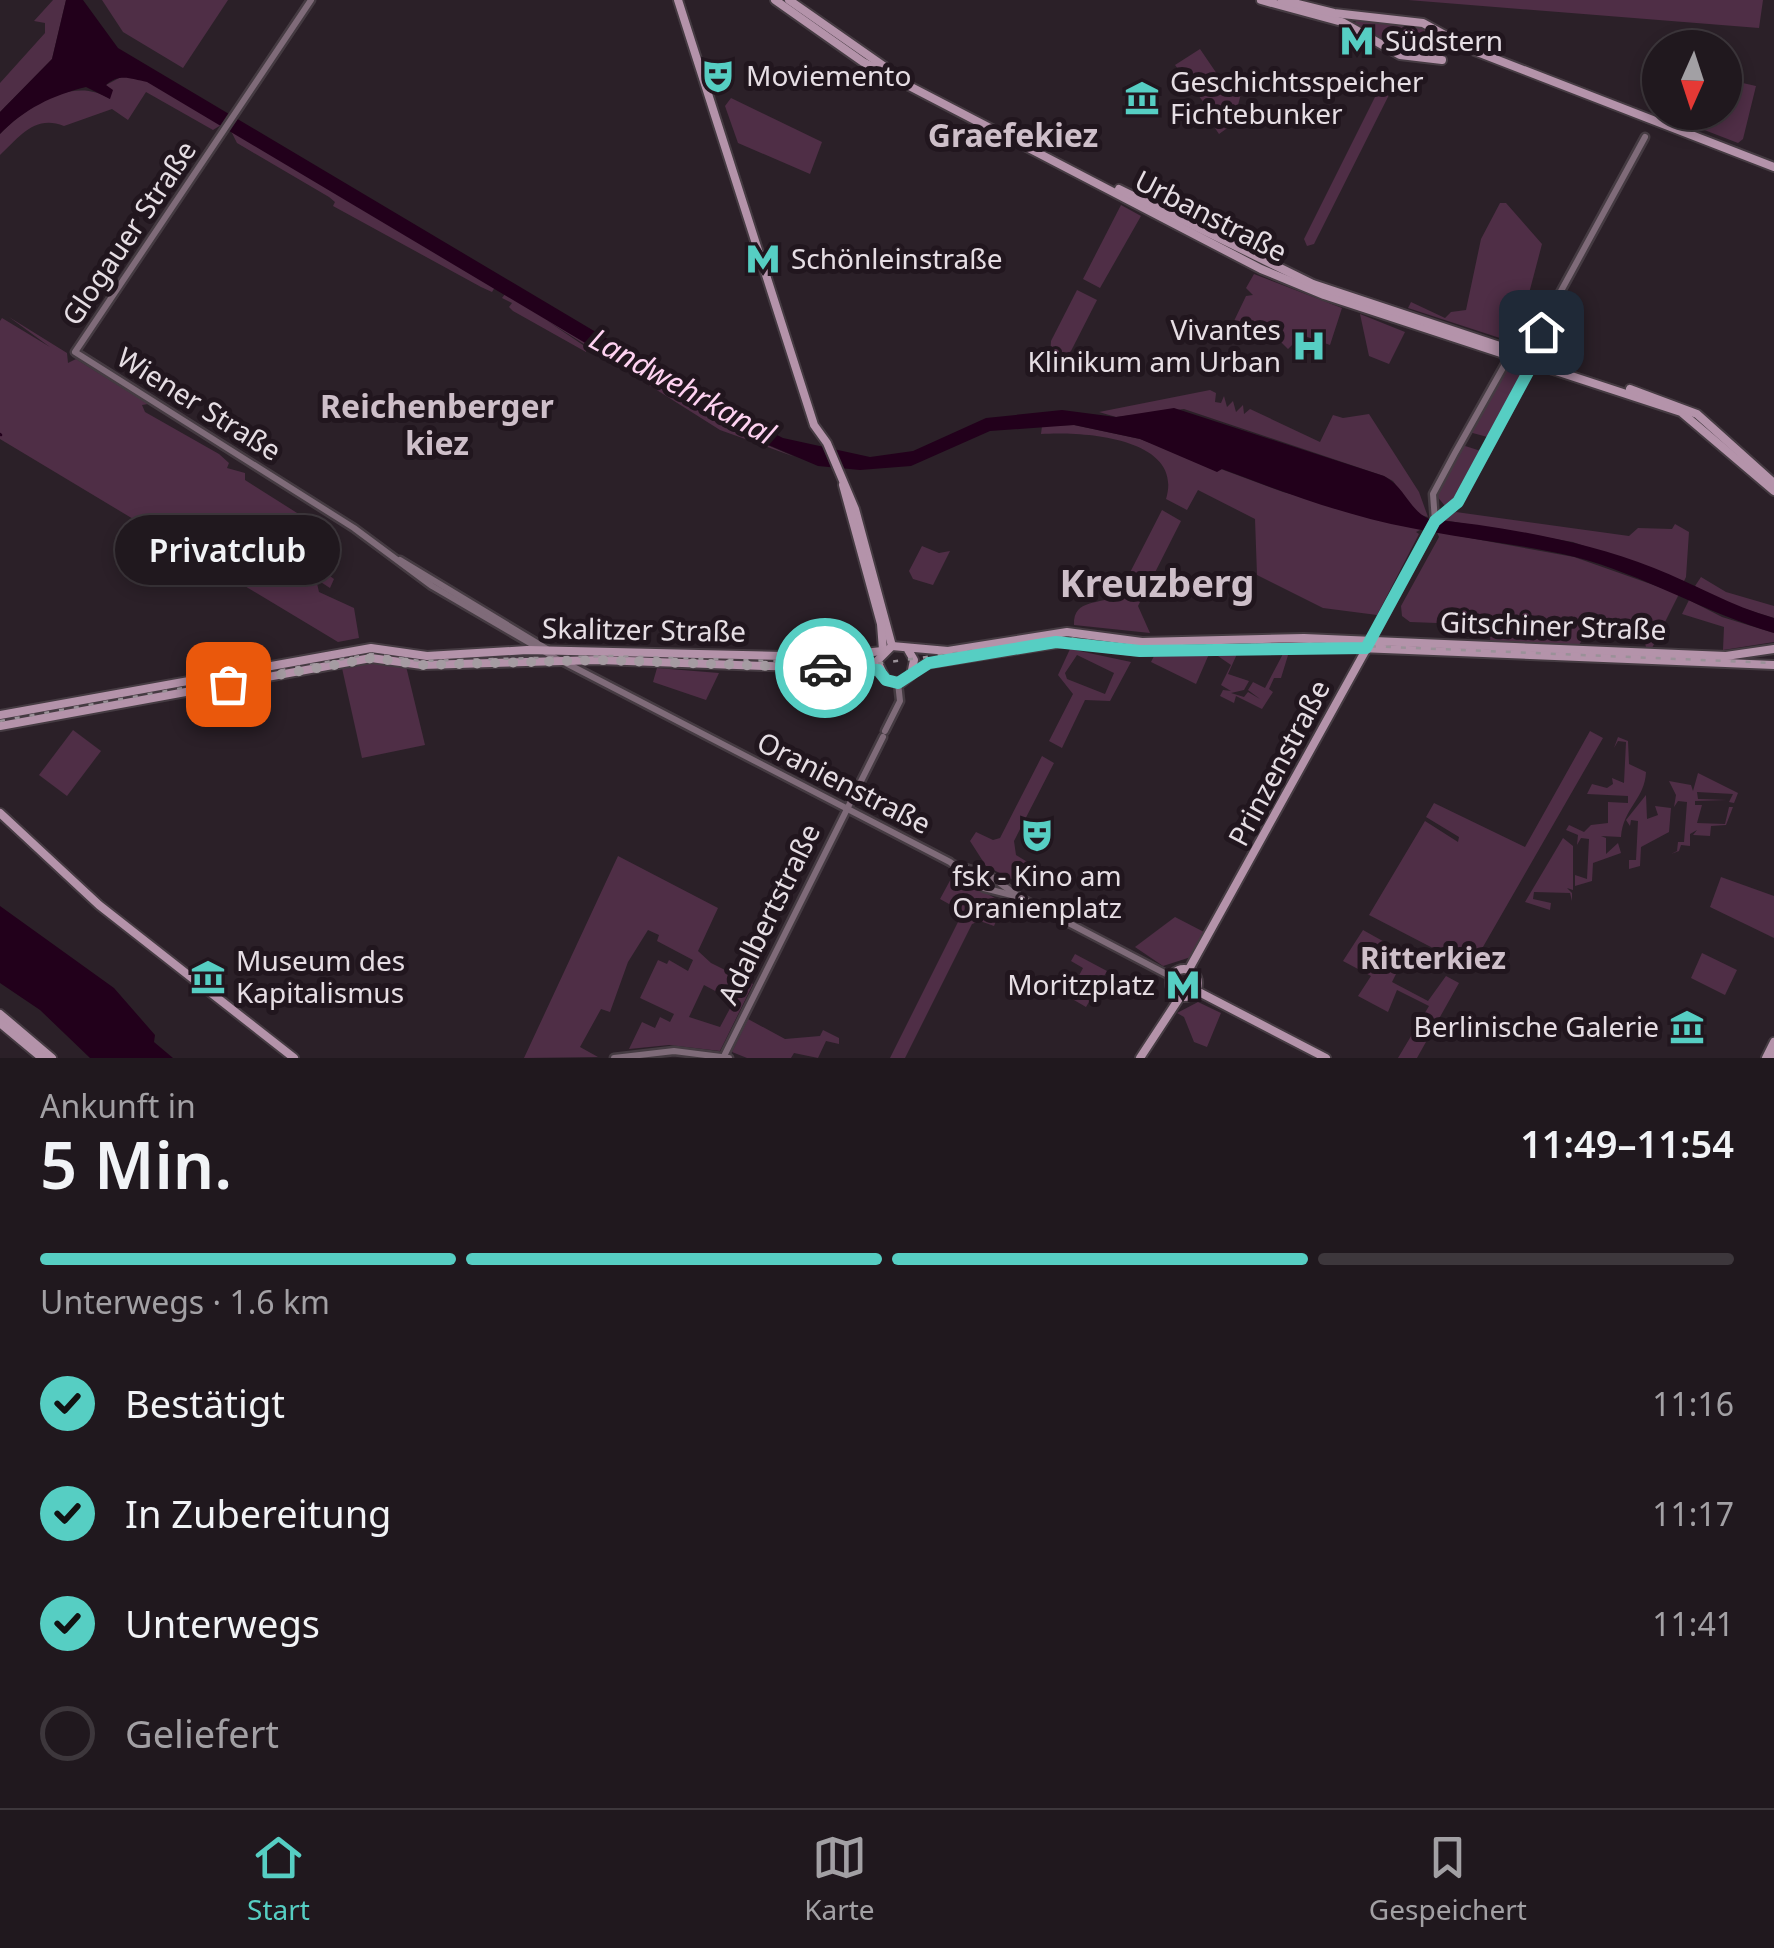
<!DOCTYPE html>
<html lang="de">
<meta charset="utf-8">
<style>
body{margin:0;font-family:"Noto Sans",sans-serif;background:#282127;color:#f1f3f6;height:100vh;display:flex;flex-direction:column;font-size:38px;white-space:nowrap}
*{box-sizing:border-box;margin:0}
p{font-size:32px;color:#a2a0a4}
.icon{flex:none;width:55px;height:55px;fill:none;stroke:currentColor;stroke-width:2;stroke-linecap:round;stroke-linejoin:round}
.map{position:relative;height:1058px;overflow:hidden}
.sheet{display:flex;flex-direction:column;background:#20181e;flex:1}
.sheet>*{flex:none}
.needle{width:65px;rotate:183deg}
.tools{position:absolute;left:1642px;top:30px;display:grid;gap:20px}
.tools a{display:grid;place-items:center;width:100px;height:100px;border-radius:50%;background:#20181e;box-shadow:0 5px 15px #0003,0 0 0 2px #3d373c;font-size:50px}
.pin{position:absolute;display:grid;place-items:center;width:85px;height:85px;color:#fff;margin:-42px;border-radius:20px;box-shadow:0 5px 15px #0006}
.courier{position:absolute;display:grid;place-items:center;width:100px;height:100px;margin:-50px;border:8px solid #56cec3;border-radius:50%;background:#fff;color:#222;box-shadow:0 2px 12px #0007}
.bubble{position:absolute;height:70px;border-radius:35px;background:#20181e;box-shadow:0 5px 15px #0003,0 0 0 2px #3d373c;font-size:32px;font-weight:600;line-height:70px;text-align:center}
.overview em{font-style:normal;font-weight:600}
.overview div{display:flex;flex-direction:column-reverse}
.overview{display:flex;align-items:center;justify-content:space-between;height:170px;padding:0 40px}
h1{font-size:65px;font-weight:600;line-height:75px}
.bar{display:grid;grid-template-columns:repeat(4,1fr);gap:15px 10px;align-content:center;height:120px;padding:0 40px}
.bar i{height:12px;border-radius:8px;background:#3d373c}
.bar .selected{background:#56cec3}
.bar p{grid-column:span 4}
ol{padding:0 40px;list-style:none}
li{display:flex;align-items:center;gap:30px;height:110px}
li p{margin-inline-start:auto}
li .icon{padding:10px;border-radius:50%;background:#56cec3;color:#111;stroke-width:4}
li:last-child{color:#a2a0a4}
li i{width:55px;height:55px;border:5px solid #3d373c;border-radius:50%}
.dock{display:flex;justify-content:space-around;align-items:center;height:140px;border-top:2px solid #3d373c;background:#20181e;font-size:28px;color:#a2a0a4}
.dock a{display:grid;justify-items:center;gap:5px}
.dock .selected{color:#56cec3}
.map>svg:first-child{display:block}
.green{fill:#4f2e46;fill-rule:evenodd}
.water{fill:#22001b}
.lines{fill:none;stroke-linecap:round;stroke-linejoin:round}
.stream{stroke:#22001b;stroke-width:2.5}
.tertiary-casing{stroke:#453b42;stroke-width:11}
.secondary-casing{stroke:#453b42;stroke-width:12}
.tertiary{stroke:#7f6b79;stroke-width:6}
.secondary{stroke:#b493aa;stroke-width:8}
.rail{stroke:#9a9198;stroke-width:2.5;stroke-dasharray:5 10;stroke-linecap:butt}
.done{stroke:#a59ca2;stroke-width:10;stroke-dasharray:0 18}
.route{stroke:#56cec3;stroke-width:12}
.labels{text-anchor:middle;stroke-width:10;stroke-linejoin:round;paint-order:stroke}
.poi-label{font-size:28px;fill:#e6dee4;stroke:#21161e;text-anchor:start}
.street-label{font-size:28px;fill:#e6dee4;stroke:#21161e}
.water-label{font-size:30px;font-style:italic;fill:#fed2f1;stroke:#21161e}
.neighbourhood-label{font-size:30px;font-weight:bold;fill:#cebfc9;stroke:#21161e}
.quarter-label{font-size:32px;font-weight:bold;fill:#cebfc9;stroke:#21161e}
.district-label{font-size:38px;font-weight:bold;fill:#cebfc9;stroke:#21161e}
</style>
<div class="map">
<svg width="1774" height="1058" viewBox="0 0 1774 1058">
<rect width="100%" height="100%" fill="#2b2028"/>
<g class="green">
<path d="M 53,0 L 66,0 L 52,59 L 0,112 L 0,83 L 45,33 L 45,23 L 34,21 Z"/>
<path d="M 102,0 L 228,0 L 183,68 L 123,32 Z"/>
<path d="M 1408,0 L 1763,0 L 1759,28 Z"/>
<path d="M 1357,19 L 1420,25 L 1438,34 L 1433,56 L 1399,51 L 1354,25 Z"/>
<path d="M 1200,49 L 1230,93 L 1242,90 L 1233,124 L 1219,134 L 1204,112 L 1208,108 L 1175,65 Z"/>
<path d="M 1392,74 L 1396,81 L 1314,244 L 1307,246 L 1304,239 L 1386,75 Z"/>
<path d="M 123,76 L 147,81 L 221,125 L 213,130 L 146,92 L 128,120 L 112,109 L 64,126 C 35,114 19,137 0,155 L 0,134 C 27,106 74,75 110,99 L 106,85 Z"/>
<path d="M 1725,79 L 1756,86 L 1743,139 L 1738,143 L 1663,114 L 1725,112 Z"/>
<path d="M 731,98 L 822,142 L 810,174 L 738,143 L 725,106 Z"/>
<path d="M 231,131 L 495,287 L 492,292 L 481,287 L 333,206 L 335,202 L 329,197 L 237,143 Z"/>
<path d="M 1500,203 L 1506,203 L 1542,244 L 1527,301 L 1541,309 L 1530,328 L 1506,340 L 1408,308 L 1411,302 L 1445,318 L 1451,312 L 1466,310 L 1481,239 Z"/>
<path d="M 1121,205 L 1141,216 L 1100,288 L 1083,279 Z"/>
<path d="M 1254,274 L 1342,308 L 1330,345 L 1302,335 L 1288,349 L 1273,334 L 1234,321 L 1246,296 L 1253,295 L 1246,288 Z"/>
<path d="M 1077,290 L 1097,300 L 1071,351 L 1049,371 L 1051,341 Z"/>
<path d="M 505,294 L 728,428 L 795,457 L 720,430 L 546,320 L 586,347 L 586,352 L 513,311 L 509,307 L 512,303 L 502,298 Z"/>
<path d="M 1360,314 L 1405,332 L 1389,364 L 1369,356 Z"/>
<path d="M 9,317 L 67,353 L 68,363 L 76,359 L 148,404 L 142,405 L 145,412 L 219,454 L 229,463 L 227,468 L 245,473 L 245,480 L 305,518 L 296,524 L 316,557 L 313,564 L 334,579 L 330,588 L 316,579 L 319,592 L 354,608 L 359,638 L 338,642 L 0,439 L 0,321 L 2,318 L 50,347 Z"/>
<path d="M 1507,363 L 1529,370 L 1491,438 L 1469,432 Z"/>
<path d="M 1210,390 L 1216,393 L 1215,402 L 1221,403 L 1224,396 L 1227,407 L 1233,401 L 1236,412 L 1243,405 L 1244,414 L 1250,409 L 1320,442 L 1333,415 L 1343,418 L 1369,414 L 1419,492 L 1428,517 L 1417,514 L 1393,481 L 1384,476 L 1184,409 L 1116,417 L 1099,412 Z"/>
<path d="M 1074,425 L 1140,439 L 1283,492 L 1422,529 L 1416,532 L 1419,534 L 1377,615 L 1323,608 L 1257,575 L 1255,519 L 1198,490 L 1187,510 L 1166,499 C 1185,437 1081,431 1041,434 L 1042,426 Z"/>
<path d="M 1462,445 L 1484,452 L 1459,497 L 1445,506 L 1436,495 Z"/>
<path d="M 1162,510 L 1181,521 L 1138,606 L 1150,633 L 1074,625 C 1073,597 1102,606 1119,594 Z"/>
<path d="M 1456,512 L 1629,536 L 1638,528 L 1672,529 L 1675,524 L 1689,532 L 1686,577 L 1684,581 L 1573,542 L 1443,520 Z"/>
<path d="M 1437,532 L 1574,557 L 1679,594 L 1652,648 L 1646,647 L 1641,628 L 1591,625 L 1579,645 L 1490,641 L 1491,625 L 1410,622 L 1402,616 L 1401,606 L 1439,537 Z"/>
<path d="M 922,546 L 939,553 L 950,551 L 933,585 L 913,579 L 909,571 Z"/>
<path d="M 1701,577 L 1726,592 L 1774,606 L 1774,618 L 1726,603 L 1695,586 Z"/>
<path d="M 1689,600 L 1722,617 L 1774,633 L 1774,642 L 1723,650 L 1724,627 L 1682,614 Z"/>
<path d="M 1070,649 L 1131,662 L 1110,701 L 1085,700 L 1062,748 L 1049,741 L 1073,694 L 1058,675 ZM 1077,655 L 1114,673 L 1105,694 L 1067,679 L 1065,673 Z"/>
<path d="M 1284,652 L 1289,652 L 1281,678 L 1274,678 L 1269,689 L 1273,692 L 1262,709 L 1236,696 L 1234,703 L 1220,696 L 1223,690 L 1231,691 L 1221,685 L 1231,665 L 1215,654 L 1237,654 L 1228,674 L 1249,681 L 1244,690 L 1231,693 L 1244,697 L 1248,692 L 1260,699 L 1248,690 L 1253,682 L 1265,688 Z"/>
<path d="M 1209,654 L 1196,684 L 1151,662 L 1154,656 Z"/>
<path d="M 370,662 L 406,666 L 425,745 L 362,758 L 342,668 Z"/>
<path d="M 657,668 L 719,673 L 706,700 L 653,682 Z"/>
<path d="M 73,730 L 101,751 L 67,796 L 39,775 Z"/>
<path d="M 1590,731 L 1603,738 L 1468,973 L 1454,965 L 1456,960 L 1369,915 L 1425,821 L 1458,842 L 1459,837 L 1426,817 L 1434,803 L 1525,847 Z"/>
<path d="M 1618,737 L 1628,741 L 1629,764 L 1646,772 C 1645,799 1623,808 1621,837 L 1601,836 L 1606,838 L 1606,854 L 1618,843 L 1621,853 L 1593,863 L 1592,881 L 1575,886 L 1575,875 L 1587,879 L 1589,839 L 1581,838 L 1577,845 L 1578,835 L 1566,830 L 1569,825 L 1584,832 L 1591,825 L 1608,823 L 1608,802 L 1628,803 L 1628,796 L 1587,794 L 1592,784 L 1607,788 L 1613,784 L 1612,778 L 1624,783 L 1626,742 L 1618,741 L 1614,748 Z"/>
<path d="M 1042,756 L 1054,763 L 1014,841 L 1016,855 L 1029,863 L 1019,883 L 986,866 L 970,841 L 976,832 L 993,840 L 1000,838 Z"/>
<path d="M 1698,773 L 1738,793 L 1734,803 L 1729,802 L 1733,794 L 1697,792 L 1698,799 L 1727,800 L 1695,801 L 1695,805 L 1702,805 L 1697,823 L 1725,824 L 1729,807 L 1733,807 L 1726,825 L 1711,826 L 1710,836 L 1693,835 L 1697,830 L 1690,834 L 1690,846 L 1681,845 L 1679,851 L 1671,854 L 1677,851 L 1678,842 L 1684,842 L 1687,802 L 1678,801 L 1674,807 L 1676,795 L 1669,781 L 1691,785 L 1693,791 Z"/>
<path d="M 1646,795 L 1647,819 L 1658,815 L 1655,806 L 1671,808 L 1669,832 L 1641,847 L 1640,866 L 1629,869 L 1629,860 L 1636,860 L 1638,821 L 1631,820 L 1630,826 L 1626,820 Z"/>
<path d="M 1563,838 L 1573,846 L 1573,890 L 1567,888 L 1572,893 L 1572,901 L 1570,893 L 1534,892 L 1533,899 L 1551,903 L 1550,910 L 1525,902 Z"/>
<path d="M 618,856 L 718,908 L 698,951 L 711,963 L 753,984 L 720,1051 L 669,1045 L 629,1049 L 642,1022 L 655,1028 L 660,1017 L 670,1022 L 674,1014 L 640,998 L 658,960 L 667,964 L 669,960 L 688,971 L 693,960 L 657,941 L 659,935 L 648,930 L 628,962 L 610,1012 L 601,1009 L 580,1047 L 598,1057 L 524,1058 ZM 704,985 L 734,1001 L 720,1027 L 689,1017 Z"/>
<path d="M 953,875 L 1004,903 L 994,926 L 980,921 L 972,924 L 905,1058 L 890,1058 L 960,918 L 958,909 L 940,899 Z"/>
<path d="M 1721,877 L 1774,896 L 1774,938 L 1710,907 Z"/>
<path d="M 1175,917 L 1204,932 L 1191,957 L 1163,966 L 1135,947 Z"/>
<path d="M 1363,930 L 1406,954 L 1392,982 L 1428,1001 L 1446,976 L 1459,983 L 1417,1058 L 1398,1058 L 1429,1006 L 1397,990 L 1388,1012 L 1358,996 L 1371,976 L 1343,961 Z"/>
<path d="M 1702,953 L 1737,970 L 1725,995 L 1691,978 Z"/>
<path d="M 1075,954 L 1107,971 L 1086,1007 L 1055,989 L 1060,981 L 1073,987 L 1083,968 L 1071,961 Z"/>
<path d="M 1198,1002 L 1221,1013 L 1207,1047 L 1194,1042 L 1184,1017 L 1177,1013 Z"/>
<path d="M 748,1019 L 785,1039 L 820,1036 L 823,1030 L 839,1038 L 839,1044 L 826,1041 L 818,1058 L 794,1053 L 791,1058 L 747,1058 L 732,1052 Z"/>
</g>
<g class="water">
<path d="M 66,0 L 83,0 L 118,48 L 727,410 L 783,438 L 870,457 L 913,451 L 986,418 L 1062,410 L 1116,417 L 1174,408 L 1384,476 C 1405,487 1409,510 1429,519 C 1505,527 1582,540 1654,568 C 1695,584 1731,606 1774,618 L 1774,633 C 1705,613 1645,575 1575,557 C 1521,544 1465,539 1411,528 C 1346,516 1283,492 1222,469 L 1217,472 L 1140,439 L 1074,425 L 990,431 L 911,466 L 860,470 L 818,466 L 728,428 L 147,82 C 131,79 120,73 106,85 L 113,90 L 110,99 L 86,87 C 53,95 24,109 0,134 L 0,112 L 52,59 Z"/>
<path d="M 0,906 L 114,988 L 155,1035 L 154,1042 L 173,1058 L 90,1058 L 40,1010 L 0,983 Z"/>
</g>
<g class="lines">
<path class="stream" d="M 0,434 L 1,435"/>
<g class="tertiary-casing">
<g id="tertiary">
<path d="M 311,0 L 75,352 L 354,528 L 432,586 L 559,660"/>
<path d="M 1435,521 L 1433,494 L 1455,453 L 1513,350 L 1542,325"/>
<path d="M 1423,543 L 1435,521 L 1457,503 L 1492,440 L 1533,363 L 1543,324 L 1645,137"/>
<path d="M 400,560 L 547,649"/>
<path d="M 1370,642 L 1430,531"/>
<path d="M 560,660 L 950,862 L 984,888 L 1019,897 L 1170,976"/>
<path d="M 885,731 L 900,701 L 898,683"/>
<path d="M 955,865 L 989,875 L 1019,897"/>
<path d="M 614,1058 L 674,1051 L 729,1058"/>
<path d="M 723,1058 L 883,737"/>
</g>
</g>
<g class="secondary-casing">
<g id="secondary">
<path d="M 678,0 L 814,425 L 827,443 L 855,509 L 892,646"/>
<path d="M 775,0 L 863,62 L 1261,269 L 1324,295 L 1681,412 L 1774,491"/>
<path d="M 789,0 L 885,67"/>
<path d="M 1261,0 L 1342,22 L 1400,55 L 1442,60"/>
<path d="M 1282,0 L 1334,13 L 1423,23 L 1472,50 L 1774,167"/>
<path d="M 1119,189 L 1313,284 L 1560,366"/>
<path d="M 1630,389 L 1697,414 L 1774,483"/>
<path d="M 843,485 L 881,624 L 883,650"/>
<path d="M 907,648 L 914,660 L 911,675 L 901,683 L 886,680 L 877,661 L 892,646 L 948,651 L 1067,632 L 1142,642 L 1304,638 L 1726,656 L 1774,649"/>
<path d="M 913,671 L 926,664 L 1065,642 L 1140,651 L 1310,646 L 1774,665"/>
<path d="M 0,715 L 371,648 L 427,656 L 527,650 L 828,657 L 882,651"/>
<path d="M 0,726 L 371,658 L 422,665 L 600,660 L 878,670"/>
<path d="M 0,813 L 99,905 L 294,1058"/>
<circle cx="1184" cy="983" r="14"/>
<path d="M 1189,969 L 1368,646"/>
<path d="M 1197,991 L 1326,1058"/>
<path d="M 0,1014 L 52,1058"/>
<path d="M 0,1023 L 42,1058"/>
<path d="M 1140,1058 L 1180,997"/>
<path d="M 1766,1058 L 1774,1042"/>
<path d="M 1773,1058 L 1774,1055"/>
</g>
</g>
<use href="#tertiary" class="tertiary"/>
<use href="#secondary" class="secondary"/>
<path class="rail" d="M 0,721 L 371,654 L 421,661 L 611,656 L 874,664 L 1067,638 L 1135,647 L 1319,644 L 1774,663"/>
</g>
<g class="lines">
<path class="done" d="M 228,684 L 373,658 L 422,665 L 600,660 L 825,668"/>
<path class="route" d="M 825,668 L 878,670 L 886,680 L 898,683 L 929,663 L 1056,642 L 1140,651 L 1366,648 L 1435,521 L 1458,502 L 1533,363 L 1541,332"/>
</g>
<defs>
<g id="metro-bare" transform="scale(2.7)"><path d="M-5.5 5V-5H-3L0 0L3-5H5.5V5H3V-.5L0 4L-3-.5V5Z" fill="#56cec3" stroke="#21161e" stroke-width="2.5" paint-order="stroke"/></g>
<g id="theatre-bare" transform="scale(2.7)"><path d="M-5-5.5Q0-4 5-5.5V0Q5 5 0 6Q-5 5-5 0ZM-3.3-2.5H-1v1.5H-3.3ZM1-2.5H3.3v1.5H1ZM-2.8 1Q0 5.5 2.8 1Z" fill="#56cec3" stroke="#21161e" stroke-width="2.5" paint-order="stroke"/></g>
<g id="museum-bare" transform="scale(2.7)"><path d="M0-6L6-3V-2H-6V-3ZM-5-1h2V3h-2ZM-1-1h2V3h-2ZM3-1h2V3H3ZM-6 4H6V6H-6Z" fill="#56cec3" stroke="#21161e" stroke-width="2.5" paint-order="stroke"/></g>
<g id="hospital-bare" transform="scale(2.7)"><path d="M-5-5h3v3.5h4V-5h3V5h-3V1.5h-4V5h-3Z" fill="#56cec3" stroke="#21161e" stroke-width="2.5" paint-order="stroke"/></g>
</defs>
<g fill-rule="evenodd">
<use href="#metro-bare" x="1357" y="41"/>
<use href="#theatre-bare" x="718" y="76"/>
<use href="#museum-bare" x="1142" y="98"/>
<use href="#metro-bare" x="763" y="259"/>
<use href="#hospital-bare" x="1309" y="346"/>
<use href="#theatre-bare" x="1037" y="835"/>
<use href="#museum-bare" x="208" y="977"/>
<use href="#metro-bare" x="1183" y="985"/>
<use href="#museum-bare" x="1687" y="1027"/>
</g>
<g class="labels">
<g class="poi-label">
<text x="1385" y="51">Südstern</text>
<text x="746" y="86">Moviemento</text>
<text x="1170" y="92">Geschichtsspeicher<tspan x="1170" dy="32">Fichtebunker</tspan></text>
<text x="791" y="269">Schönleinstraße</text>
<text x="1281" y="340" text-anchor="end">Vivantes<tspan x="1281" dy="32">Klinikum am Urban</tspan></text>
<text x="1037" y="886" text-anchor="middle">fsk - Kino am<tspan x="1037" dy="32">Oranienplatz</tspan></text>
<text x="236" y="971">Museum des<tspan x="236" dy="32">Kapitalismus</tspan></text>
<text x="1155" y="995" text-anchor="end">Moritzplatz</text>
<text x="1659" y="1037" text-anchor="end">Berlinische Galerie</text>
</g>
<g class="street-label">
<text transform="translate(1211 216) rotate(27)" y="10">Urbanstraße</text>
<text transform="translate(129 233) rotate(-56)" y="10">Glogauer Straße</text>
<text transform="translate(199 404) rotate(32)" y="10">Wiener Straße</text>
<text transform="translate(1553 626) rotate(2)" y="10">Gitschiner Straße</text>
<text transform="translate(644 630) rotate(1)" y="10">Skalitzer Straße</text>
<text transform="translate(1279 763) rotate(-62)" y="10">Prinzenstraße</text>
<text transform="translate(844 783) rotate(27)" y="10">Oranienstraße</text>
<text transform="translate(769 914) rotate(-64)" y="10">Adalbertstraße</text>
</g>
<g class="water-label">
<text transform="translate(682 387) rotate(29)" y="10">Landwehrkanal</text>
</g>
<g class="neighbourhood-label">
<text x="1433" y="969">Ritterkiez</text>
</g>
<g class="quarter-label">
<text x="1013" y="147">Graefekiez</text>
<text x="437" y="418">Reichenberger<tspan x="437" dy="37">kiez</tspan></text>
</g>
<g class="district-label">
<text x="1157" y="597">Kreuzberg</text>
</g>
</g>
</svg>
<div class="tools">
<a><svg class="needle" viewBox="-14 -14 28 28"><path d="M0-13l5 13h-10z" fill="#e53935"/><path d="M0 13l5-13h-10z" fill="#a2a0a4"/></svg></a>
</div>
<div class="pin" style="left:228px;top:684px;background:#ea580c"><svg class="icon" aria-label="bag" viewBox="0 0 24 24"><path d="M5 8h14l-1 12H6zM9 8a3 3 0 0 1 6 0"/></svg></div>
<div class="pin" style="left:1541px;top:332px;background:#1f2937"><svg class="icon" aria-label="home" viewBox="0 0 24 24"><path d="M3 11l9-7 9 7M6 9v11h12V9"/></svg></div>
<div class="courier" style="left:825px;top:668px"><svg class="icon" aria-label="car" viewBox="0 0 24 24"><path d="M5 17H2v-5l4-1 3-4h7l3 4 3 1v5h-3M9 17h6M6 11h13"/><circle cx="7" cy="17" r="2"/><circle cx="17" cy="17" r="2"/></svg></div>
<div class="bubble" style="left:115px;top:515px;width:225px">Privatclub</div>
</div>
<section class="sheet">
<div class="overview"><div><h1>5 Min.</h1><p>Ankunft in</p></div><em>11:49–11:54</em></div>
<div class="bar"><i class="selected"></i><i class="selected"></i><i class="selected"></i><i></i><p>Unterwegs · 1.6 km</p></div>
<ol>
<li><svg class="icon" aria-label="check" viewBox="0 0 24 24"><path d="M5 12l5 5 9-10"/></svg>Bestätigt<p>11:16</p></li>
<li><svg class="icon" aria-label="check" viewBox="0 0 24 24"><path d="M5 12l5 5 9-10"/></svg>In Zubereitung<p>11:17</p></li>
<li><svg class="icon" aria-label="check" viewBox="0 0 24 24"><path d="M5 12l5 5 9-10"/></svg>Unterwegs<p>11:41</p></li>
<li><i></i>Geliefert</li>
</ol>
</section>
<nav class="dock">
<a class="selected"><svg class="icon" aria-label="home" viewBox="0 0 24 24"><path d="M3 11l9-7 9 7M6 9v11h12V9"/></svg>Start</a>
<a><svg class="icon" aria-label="map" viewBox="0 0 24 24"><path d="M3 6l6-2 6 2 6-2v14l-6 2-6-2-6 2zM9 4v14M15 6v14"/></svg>Karte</a>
<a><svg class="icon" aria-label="saved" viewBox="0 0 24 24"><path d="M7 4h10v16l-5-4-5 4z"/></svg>Gespeichert</a>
</nav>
